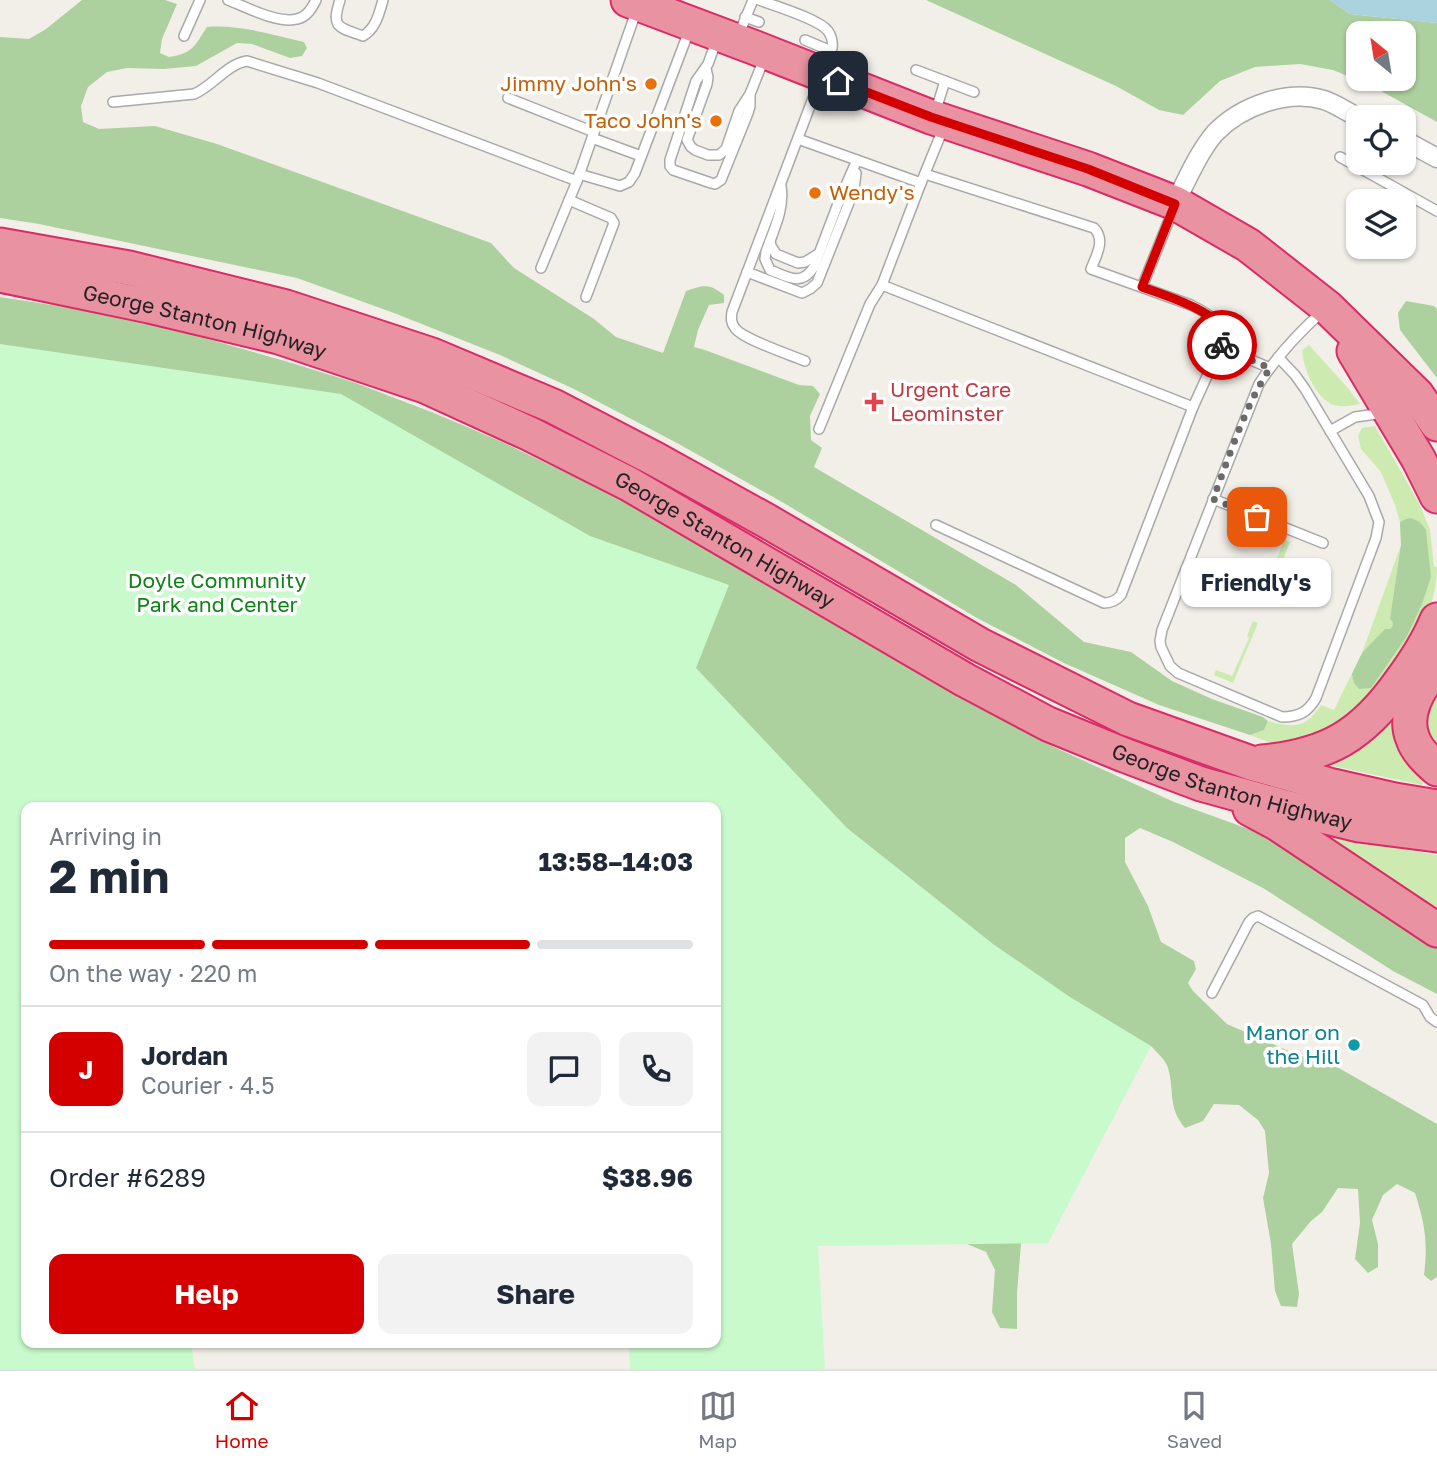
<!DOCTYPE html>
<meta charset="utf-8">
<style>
body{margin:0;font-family:"Golos Text",sans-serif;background:#f2f2f3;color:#1f2937;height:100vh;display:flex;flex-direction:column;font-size:26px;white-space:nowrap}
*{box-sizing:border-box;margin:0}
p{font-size:23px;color:#747a83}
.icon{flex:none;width:38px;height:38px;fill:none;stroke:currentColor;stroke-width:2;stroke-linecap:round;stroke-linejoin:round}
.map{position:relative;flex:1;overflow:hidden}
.sheet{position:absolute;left:21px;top:802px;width:700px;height:546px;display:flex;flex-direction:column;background:#fff;border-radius:14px;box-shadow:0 2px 5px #0004}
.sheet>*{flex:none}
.needle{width:46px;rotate:330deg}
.tools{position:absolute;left:1346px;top:21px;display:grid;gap:14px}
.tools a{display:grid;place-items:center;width:70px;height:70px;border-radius:14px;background:#fff;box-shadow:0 2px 5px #0004;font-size:35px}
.pin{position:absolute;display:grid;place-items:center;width:60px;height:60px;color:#fff;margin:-30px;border-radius:14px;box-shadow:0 4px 10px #0006}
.courier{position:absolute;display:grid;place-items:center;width:70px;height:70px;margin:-35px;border:5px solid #d40000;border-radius:50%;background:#fff;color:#222;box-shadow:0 2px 9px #0007}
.bubble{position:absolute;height:49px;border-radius:14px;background:#fff;box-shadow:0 2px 5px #0004;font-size:23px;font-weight:700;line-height:49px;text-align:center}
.headline em{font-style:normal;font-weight:700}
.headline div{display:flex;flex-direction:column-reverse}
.headline{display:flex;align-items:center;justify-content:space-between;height:119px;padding:0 28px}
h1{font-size:46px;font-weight:700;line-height:52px}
.bar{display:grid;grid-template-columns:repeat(4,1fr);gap:10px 7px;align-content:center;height:84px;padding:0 28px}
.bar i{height:9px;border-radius:5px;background:#e0e1e3}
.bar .current{background:#d40000}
.bar p{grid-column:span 4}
.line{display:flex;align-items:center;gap:18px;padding:0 28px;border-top:2px solid #e0e1e3}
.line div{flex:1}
.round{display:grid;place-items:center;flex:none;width:74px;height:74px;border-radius:14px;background:#f2f2f3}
.button{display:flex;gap:14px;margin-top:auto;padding:14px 28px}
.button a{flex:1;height:80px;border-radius:14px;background:#d40000;color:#fff;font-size:28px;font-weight:700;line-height:80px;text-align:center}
.button a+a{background:#f2f2f3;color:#1f2937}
.dock{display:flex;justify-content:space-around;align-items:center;height:98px;border-top:2px solid #e0e1e3;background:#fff;font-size:19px;color:#747a83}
.dock a{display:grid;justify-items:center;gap:4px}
.dock .current{color:#d40000}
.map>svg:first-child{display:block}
.grass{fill:#cdebb0}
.forest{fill:#add19e;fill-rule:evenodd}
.park{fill:#c8facc}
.water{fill:#aad3df}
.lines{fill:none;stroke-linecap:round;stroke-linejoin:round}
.lane-casing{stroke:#a9a9a9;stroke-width:12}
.street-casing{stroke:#a9a9a9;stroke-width:21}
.highway-casing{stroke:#dc2a67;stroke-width:37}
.lane{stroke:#fff;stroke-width:9}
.street{stroke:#fff;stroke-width:18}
.highway{stroke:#e892a2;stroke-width:33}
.done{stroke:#6b6a68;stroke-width:7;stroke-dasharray:0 12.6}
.route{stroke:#d40000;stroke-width:9}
.food-dot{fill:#e8710a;stroke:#fff;stroke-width:2.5}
.health-dot{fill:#e0444e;stroke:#fff;stroke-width:2.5}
.culture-dot{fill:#0f9aa8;stroke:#fff;stroke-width:2.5}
.labels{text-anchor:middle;stroke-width:7;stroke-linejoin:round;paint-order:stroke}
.food-label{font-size:21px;fill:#c56008;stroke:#fff;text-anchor:end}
.street-label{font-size:21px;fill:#222;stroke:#fff}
.health-label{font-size:21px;fill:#be3a42;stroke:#fff;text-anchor:start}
.park-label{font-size:21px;fill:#0c8416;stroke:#fff}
.culture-label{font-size:21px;fill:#0d838f;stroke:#fff;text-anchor:end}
</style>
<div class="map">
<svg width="1437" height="1369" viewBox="0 0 1437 1369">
<rect width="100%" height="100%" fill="#f2efe9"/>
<g class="grass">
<path d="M 1309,345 L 1347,387 L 1360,404 C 1351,406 1340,408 1331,404 C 1314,395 1303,367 1302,350 Z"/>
<path d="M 1375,426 L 1419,503 L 1430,530 L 1434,566 L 1437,567 C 1437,583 1433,599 1428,615 L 1369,703 L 1318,738 L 1274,744 L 1250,735 L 1264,730 L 1268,721 C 1294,728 1305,729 1321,705 L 1334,710 L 1362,653 L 1401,545 L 1400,522 L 1395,505 L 1381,472 L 1361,449 L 1358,436 L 1362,428 Z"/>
<path d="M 1270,533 L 1290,542 L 1266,603 L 1261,601 L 1277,564 L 1275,563 L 1283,544 L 1268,538 Z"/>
<path d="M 1253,621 L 1258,623 L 1233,683 L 1214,675 L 1216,670 L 1232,676 L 1249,638 L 1247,636 Z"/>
<path d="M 1437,686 L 1437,757 L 1424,724 L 1426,707 Z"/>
<path d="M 1397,699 L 1427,778 L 1422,785 L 1314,762 Z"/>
<path d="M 1324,835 L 1437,855 L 1437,917 Z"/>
</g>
<g class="forest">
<path d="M 82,0 L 165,0 L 177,4 L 162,39 L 160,53 L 169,57 C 193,53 194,47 207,27 C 237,24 274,35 304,42 L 307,48 L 302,56 L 290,58 L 252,44 L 237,43 L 196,66 L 164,69 L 127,68 L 107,72 L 88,87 L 81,106 L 83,122 L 99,129 L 155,126 L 217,144 L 491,243 L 514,268 L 594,319 L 616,337 L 663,353 L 686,291 C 704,285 709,283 724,295 L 724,303 L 709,305 L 698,330 L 694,347 L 705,350 L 799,385 L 813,386 L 820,394 L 810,416 L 811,440 L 822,448 L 814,467 L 1016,585 L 1084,642 L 1131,652 L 1172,681 L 1212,699 L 1263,717 L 1268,721 L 1264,730 L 1250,735 L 1159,705 L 1064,663 L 977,618 L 782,502 L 677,443 L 574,389 L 500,355 L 394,313 L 297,278 L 39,224 L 0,218 L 0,37 L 29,39 L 46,29 Z"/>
<path d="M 926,0 L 1330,0 L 1350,14 L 1437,23 L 1437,122 L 1372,86 L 1333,70 L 1300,64 L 1255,67 L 1220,81 L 1183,115 L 1159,110 L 1116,86 ZM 1358,33 L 1404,33 L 1404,79 L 1358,79 Z"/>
<path d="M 0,297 L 97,312 L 176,330 L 285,361 L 353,382 L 434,413 L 500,441 L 653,515 L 974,705 L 1056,748 L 1174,802 L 1276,839 L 1437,939 L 1437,994 L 1393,971 L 1263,888 L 1173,842 L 1140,828 L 1125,838 L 1125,862 L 1148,906 L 1161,942 L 1194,961 L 1196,969 L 1188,983 L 1193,991 L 1227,1024 L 1300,1056 L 1323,1059 L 1437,1124 L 1437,1277 L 1431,1281 L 1424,1275 C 1428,1243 1425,1224 1415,1193 L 1397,1184 L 1383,1195 L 1372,1220 L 1378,1244 L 1378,1267 L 1368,1273 L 1355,1259 L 1360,1223 L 1358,1189 L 1338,1188 L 1322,1212 L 1311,1221 L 1292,1244 L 1299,1294 L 1297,1307 L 1281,1306 L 1275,1291 L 1271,1244 L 1263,1198 L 1269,1173 L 1265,1131 L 1258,1120 L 1239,1105 L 1214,1104 L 1203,1121 L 1185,1128 C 1167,1106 1175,1092 1168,1068 C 1166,1060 1156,1052 1151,1046 L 1129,1066 L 1034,1229 L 1021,1244 L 1017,1293 L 1017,1329 L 1000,1328 L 992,1312 L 995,1270 L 986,1252 L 967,1244 L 716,807 L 0,564 Z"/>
<path d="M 1406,301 L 1434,306 L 1437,309 L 1437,378 L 1400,330 L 1398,313 Z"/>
<path d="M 1411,518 L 1420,522 L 1426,530 L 1431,577 L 1422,604 L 1407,636 L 1371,688 L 1359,689 L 1354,683 L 1352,674 L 1362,653 L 1385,629 L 1390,629 C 1394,626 1394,622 1390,619 L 1401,545 L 1400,522 L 1406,519 Z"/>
</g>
<path class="park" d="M 0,344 L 341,394 L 590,536 L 729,585 L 696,668 L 847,828 L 993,944 L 1070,997 L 1151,1046 L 1048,1243 L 818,1246 L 825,1369 L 630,1369 L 629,1342 L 716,1342 L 716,807 L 26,807 L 26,1342 L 191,1342 L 195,1369 L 0,1369 Z"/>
<path class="water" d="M 1330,0 L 1437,0 L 1437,23 L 1350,14 Z"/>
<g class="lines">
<g class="lane-casing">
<g id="lane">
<path d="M 228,0 C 246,7 278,24 297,19 C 307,17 312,8 316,0"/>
<path d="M 340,0 C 331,28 338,27 363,36 C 376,28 379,14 383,0"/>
<path d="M 759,0 C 775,6 819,19 828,31 C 832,37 833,41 832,48 L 732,312 C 731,319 731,323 735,328 C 742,339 791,355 805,361"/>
<path d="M 745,17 L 759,22"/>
<path d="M 739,34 L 753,0"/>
<path d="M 184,36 L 200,0"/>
<path d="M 717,39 L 708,64 L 696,81 L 670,160 L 670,166 L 673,170 L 711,183 L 715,184 L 721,180 L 748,113 L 750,106 L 750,94 L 764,59"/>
<path d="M 805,40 L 831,51"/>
<path d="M 706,69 L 708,77 L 707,84 L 687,140 L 691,147 L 695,150 L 708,155 L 719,155 L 726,149 L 739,111 L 750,94"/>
<path d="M 916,70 L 974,92"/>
<path d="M 508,98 L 594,132"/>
<path d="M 113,102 L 194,94 C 213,86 227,64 247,61 L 318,83 L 577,181 L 637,9"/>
<path d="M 935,113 L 945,81"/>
<path d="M 592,138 L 641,156"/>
<path d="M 798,139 L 921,183"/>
<path d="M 1340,157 L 1437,211"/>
<path d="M 579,174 L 620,186 L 629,182 L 635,173 L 689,31"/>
<path d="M 925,174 L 1094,228 C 1106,240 1096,256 1091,269 L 1191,305 C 1205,312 1224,322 1224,339 L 1193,407 L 882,285 L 921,183 L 943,129"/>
<path d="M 781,186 C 785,209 773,231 766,252 L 765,259 L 770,270 C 788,277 801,287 814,267 L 839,201 L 857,160"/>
<path d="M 569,200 L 611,218 L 614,223 L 586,297"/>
<path d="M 770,241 L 771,246 L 776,254 L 798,263 L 805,262 L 818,254"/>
<path d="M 541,268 L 577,181"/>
<path d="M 747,272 L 802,293 L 810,289 L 817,283 L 850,200 L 854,190 L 856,173"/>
<path d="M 1142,287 L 1173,210"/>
<path d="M 1220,347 L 1270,368"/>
<path d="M 1278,357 L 1295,375 L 1305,389 L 1369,496 L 1379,522 L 1376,538 L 1316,698 C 1308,712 1299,717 1282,717 L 1178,673 L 1170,666 L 1161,647 L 1160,641 L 1162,630 L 1259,384 C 1277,356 1298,333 1323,311"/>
<path d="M 819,429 L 870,304 L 882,285"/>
<path d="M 1330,431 L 1355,417 L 1384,413"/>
<path d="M 1213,499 L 1323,543"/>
<path d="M 936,525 L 1104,603 C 1111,603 1116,601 1121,595 L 1193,407"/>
<path d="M 1212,993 L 1249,922 L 1253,918 L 1258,916 L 1423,1005 L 1430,1017 L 1437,1022"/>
</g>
</g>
<g class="street-casing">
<g id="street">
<path d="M 1404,140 L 1437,158"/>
<path d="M 1175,203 C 1187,180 1198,153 1215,133 C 1241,106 1288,89 1324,100 C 1336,104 1347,112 1358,117"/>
</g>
</g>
<g class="highway-casing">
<g id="highway">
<path d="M 628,0 L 753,47 L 931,117 L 1088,169 L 1175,203 L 1248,245 L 1327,307 L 1417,395 L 1437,424"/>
<path d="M 0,245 L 129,268 L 286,307 L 432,355 L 553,406 L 655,459 L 767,521 L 980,645 L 1128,719 L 1251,763 L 1329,785 L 1395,800 L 1437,807"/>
<path id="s1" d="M 0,275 L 149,306 L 279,337 L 425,386 L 530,434 L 629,484 L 965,680 L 1048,724 L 1124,755 L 1201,784 L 1281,806 L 1359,825 L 1437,835"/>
<path d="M 1354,351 L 1419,460 L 1437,496"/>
<path d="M 1437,670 C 1418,685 1403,715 1413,739 C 1417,751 1428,761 1437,769"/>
<path d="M 1262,762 C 1328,756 1363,735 1401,681 C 1415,662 1428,642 1437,620"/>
<path d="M 1250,809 L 1278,824 L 1437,930"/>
</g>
</g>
<use href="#lane" class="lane"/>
<use href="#street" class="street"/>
<use href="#highway" class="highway"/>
</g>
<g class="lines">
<path class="done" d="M 1222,345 L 1220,347 L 1270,368 C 1244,408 1230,455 1213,499 L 1257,517"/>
<path class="route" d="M 838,81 L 931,117 L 1088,169 L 1175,204 L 1142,287 C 1161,294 1221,312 1224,334 C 1225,339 1223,341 1222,345"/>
</g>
<g class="food-dot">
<circle cx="651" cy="84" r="7"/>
<circle cx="716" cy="121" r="7"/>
<circle cx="815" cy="193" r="7"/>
</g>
<path class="health-dot" d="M870.5 391.5h7v7h7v7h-7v7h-7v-7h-7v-7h7z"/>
<circle class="culture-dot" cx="1354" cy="1045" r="7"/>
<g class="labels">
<g class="food-label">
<text x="637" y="91">Jimmy John's</text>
<text x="702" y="128">Taco John's</text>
<text x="829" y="200" text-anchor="start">Wendy's</text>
</g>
<g class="street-label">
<text dy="7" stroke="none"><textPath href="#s1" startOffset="210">George Stanton Highway</textPath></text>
<text dy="7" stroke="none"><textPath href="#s1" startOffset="777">George Stanton Highway</textPath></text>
<text dy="7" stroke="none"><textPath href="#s1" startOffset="1344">George Stanton Highway</textPath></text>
</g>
<g class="health-label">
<text x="890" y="397">Urgent Care<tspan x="890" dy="24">Leominster</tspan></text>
</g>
<g class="park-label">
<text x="217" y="588">Doyle Community<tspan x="217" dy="24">Park and Center</tspan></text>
</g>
<g class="culture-label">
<text x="1340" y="1040">Manor on<tspan x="1340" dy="24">the Hill</tspan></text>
</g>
</g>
</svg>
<div class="tools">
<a><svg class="needle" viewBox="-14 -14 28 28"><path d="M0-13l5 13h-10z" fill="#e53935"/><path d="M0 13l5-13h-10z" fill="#747a83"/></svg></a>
<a><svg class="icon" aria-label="locate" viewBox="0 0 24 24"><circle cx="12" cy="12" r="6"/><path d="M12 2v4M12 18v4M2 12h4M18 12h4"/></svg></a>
<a><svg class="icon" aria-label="layers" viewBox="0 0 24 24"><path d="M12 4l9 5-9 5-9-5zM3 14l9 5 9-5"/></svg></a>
</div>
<div class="pin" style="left:1257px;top:517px;background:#ea580c"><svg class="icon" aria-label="bag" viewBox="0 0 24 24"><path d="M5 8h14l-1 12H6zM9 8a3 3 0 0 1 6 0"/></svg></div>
<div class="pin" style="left:838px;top:81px;background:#1f2937"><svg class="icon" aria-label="home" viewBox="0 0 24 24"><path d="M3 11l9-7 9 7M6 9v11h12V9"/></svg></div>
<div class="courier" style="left:1222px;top:345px"><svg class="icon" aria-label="bike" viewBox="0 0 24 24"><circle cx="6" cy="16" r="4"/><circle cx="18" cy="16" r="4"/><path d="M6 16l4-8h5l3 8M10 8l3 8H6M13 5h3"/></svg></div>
<div class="bubble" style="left:1181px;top:558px;width:150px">Friendly's</div>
<section class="sheet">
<div class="headline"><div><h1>2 min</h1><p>Arriving in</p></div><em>13:58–14:03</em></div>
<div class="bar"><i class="current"></i><i class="current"></i><i class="current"></i><i></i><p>On the way · 220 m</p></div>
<div class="line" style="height:126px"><b class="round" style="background:#d40000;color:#fff">J</b><div><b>Jordan</b><p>Courier · 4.5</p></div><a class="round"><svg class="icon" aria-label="chat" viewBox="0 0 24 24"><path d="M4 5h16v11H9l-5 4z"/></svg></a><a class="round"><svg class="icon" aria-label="phone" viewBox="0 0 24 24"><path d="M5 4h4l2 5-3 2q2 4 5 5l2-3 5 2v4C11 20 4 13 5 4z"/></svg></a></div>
<div class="line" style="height:91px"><div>Order #6289</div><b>$38.96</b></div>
<div class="button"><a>Help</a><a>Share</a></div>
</section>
</div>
<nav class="dock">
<a class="current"><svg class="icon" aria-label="home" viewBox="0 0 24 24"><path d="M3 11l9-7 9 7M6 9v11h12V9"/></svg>Home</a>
<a><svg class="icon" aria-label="map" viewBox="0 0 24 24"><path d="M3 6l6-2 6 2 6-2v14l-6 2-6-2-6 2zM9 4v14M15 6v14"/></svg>Map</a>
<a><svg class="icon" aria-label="saved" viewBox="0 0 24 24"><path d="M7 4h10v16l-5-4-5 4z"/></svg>Saved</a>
</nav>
